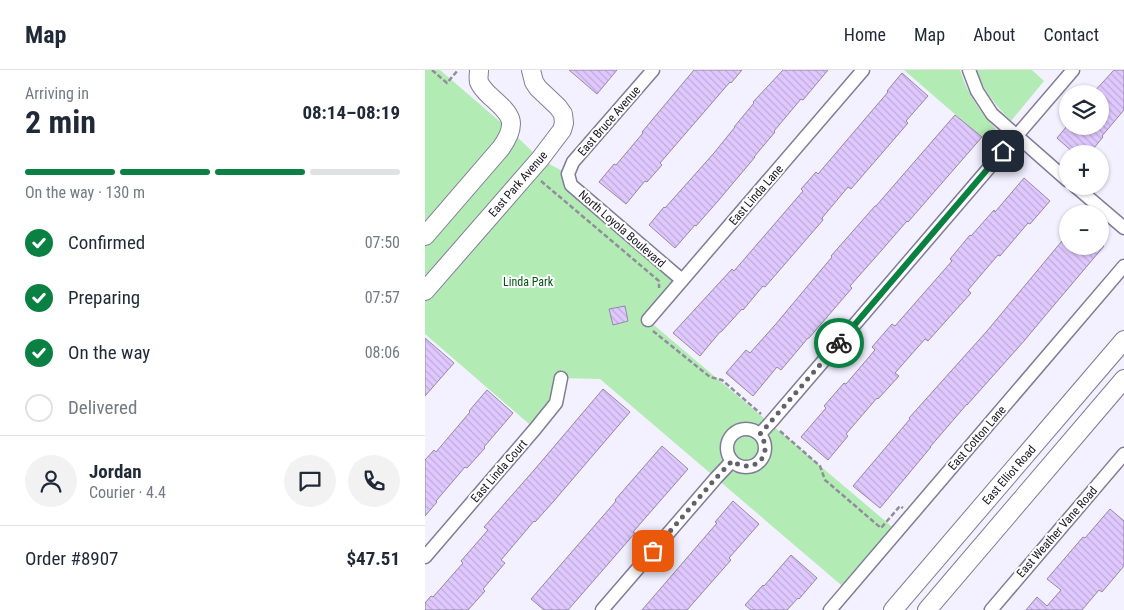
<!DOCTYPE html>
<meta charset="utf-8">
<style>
body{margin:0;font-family:"Roboto Condensed",sans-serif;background:#f2f2f3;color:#1f2937;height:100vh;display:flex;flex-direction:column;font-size:19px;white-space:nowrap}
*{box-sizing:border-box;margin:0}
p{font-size:16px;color:#747a83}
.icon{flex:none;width:28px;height:28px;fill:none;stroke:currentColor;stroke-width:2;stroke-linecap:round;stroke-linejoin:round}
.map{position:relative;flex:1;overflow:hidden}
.sheet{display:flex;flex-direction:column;background:#fff;width:425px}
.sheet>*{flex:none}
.buttons{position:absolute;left:634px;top:15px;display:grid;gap:10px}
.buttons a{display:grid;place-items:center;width:50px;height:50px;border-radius:50%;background:#fff;box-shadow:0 1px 4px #0004;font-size:25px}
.pin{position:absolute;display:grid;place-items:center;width:42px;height:42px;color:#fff;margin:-21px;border-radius:10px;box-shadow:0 2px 8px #0006}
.courier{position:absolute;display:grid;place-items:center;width:50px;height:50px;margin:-25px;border:4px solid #0b8043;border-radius:50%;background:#fff;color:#222;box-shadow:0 1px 6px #0007}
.head em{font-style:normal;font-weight:700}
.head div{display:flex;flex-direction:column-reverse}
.head{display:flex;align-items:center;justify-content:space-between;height:85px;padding:0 25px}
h1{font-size:32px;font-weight:700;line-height:38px}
.bar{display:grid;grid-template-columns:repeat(4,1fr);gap:8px 5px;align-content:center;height:60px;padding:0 25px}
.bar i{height:6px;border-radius:4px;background:#e0e1e3}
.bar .selected{background:#0b8043}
.bar p{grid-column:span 4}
.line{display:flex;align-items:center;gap:12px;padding:0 25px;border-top:1px solid #e0e1e3}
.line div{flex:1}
.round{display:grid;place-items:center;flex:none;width:52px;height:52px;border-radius:26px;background:#f2f2f3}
ol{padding:0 25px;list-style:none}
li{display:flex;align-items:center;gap:15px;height:55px}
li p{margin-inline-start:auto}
li .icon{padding:5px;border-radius:50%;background:#0b8043;color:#fff;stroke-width:4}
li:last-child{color:#747a83}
li i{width:28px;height:28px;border:2px solid #e0e1e3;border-radius:50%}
header{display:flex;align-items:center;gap:30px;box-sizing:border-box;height:70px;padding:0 25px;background:#fff;border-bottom:1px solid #e0e1e3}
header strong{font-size:24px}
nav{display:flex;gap:28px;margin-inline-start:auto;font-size:18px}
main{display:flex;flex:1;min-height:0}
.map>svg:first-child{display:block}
.green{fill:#b3ebb4}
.building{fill:url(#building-back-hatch);stroke:#9587a7}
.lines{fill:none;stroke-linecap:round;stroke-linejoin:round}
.street-casing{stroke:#827b9b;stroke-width:15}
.secondary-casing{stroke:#827b9b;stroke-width:20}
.path{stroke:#918e9c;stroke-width:2.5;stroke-dasharray:5 2.5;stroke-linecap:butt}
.street{stroke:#fff;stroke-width:12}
.secondary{stroke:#fff;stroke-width:18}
.done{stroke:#64616e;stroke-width:5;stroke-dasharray:0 9}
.route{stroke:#0b8043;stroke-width:6}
.labels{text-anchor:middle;stroke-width:4;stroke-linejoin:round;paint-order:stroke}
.street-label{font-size:12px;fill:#171420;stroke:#fff}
.park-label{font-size:12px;fill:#005812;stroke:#fff}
</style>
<header>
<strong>Map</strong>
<nav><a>Home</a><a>Map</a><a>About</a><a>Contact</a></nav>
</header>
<main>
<section class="sheet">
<div class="head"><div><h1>2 min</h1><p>Arriving in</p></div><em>08:14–08:19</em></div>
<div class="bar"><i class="selected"></i><i class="selected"></i><i class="selected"></i><i></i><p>On the way · 130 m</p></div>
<ol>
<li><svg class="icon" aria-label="check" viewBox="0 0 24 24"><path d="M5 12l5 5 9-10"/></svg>Confirmed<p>07:50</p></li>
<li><svg class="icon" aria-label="check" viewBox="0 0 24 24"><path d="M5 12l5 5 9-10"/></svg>Preparing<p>07:57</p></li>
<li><svg class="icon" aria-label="check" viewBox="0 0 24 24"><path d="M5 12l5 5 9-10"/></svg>On the way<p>08:06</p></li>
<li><i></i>Delivered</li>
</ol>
<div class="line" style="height:90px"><a class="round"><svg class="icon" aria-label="person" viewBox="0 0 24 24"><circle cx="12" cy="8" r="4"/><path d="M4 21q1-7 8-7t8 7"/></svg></a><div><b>Jordan</b><p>Courier · 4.4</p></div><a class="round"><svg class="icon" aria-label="chat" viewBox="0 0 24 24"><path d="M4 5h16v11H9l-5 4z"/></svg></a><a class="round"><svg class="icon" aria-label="phone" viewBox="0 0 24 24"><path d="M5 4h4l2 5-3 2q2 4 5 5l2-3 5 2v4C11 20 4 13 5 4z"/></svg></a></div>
<div class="line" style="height:65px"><div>Order #8907</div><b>$47.51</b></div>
</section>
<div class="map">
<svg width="699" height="540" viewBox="0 0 699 540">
<defs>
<pattern id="building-back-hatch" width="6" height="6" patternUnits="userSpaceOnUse" patternTransform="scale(1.25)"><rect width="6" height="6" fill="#dfc8fe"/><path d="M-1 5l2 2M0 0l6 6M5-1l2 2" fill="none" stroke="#bfabd9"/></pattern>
</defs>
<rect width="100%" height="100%" fill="#f3f0ff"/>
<g class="green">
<path d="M 0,0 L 15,0 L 86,61 L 115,89 L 143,104 L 257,210 L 223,250 L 472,461 L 422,520 L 175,309 L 136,308 L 131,333 L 110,359 L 0,264 Z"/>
<path d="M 479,0 L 535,0 C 543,27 560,48 579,68 L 570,79 Z"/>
<path d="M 551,0 L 607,0 L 619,11 L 586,51 C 571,36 558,20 551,0 Z"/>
</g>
<g class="building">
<path d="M 144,0 L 192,0 L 172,24 Z"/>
<path d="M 269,0 L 317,0 L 306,13 L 305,12 L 235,93 L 237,95 L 222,112 L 220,111 L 201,134 L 174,112 L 189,94 L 191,95 L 218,63 L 217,62 Z"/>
<path d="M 358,0 L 403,0 L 378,30 L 376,29 L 349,61 L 350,62 L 329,87 L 330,87 L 293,131 L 271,156 L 270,155 L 250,178 L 224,155 L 239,137 L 240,138 L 289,83 L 310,57 L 309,57 L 329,33 L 328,32 Z"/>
<path d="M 689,0 L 699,0 L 699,40 L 677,66 L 678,67 L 664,84 L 650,84 L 632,68 L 642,56 L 675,56 L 675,24 L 667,24 Z"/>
<path d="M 477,3 L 503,26 L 481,51 L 483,53 L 426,119 L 423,117 L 397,148 L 398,150 L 340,217 L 338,216 L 318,240 L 317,239 L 296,262 L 295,262 L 275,286 L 248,263 L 307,199 L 309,201 L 378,121 L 376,119 L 391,102 L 393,104 L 463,22 L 462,21 Z"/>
<path d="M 530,45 L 557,67 L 483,152 L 482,151 L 456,181 L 425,216 L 427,218 L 384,268 L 383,268 L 356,300 L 352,297 L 328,326 L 301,303 L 321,280 L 325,283 L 350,255 L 407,187 L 406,186 L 450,136 L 451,136 Z"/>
<path d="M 599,108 L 625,131 L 605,154 L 603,153 L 575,186 L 573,185 L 543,220 L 546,223 L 503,271 L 500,269 L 470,303 L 474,306 L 453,329 L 452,328 L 421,364 L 423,366 L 403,390 L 376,367 L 401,338 L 399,336 L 419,313 L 421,314 L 450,280 L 447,277 L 467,254 L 470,256 L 527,191 L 525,189 L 545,165 L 546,166 L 569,140 L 570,142 Z"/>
<path d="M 642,165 L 642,176 L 679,176 L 619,247 L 599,271 L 542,335 L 542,334 L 505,377 L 506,377 L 455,438 L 428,416 L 485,349 L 484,348 L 562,261 Z"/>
<path d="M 200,236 L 203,251 L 188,255 L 184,239 Z"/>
<path d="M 0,268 L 29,293 L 0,326 Z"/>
<path d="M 178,319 L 205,342 L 128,432 L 110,452 L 109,451 L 76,490 L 80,493 L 58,519 L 60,521 L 43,540 L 0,540 L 0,533 L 6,526 L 8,527 L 38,493 L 36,491 L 63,460 L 59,457 L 110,399 Z"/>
<path d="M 62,320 L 88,343 L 59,377 L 60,378 L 42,398 L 40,397 L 11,431 L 12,432 L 0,446 L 0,390 L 9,380 L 11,382 L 45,342 L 44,341 Z"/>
<path d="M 237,376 L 263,399 L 208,462 L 210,463 L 143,540 L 119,540 L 106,529 L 191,431 L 190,430 Z"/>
<path d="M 308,431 L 334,454 L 304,488 L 306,490 L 262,540 L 217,540 L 292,453 L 290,452 Z"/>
<path d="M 685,439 L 699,451 L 699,496 L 677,522 L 674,520 L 657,540 L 601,540 L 612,527 L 622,536 L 636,520 L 622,509 L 658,467 L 660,468 Z"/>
<path d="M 366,485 L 392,508 L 374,529 L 373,528 L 362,540 L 326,540 L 320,535 L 338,515 L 339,516 Z"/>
</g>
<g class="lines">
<g class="street-casing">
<g id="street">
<path d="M 228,0 L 148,92 L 143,104 L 146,115 L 257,210"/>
<path d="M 544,0 L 552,21 L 567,44 L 642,110"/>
<path d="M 650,116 L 699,158"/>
<path d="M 223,250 L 438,0"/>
<circle cx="321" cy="378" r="19"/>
<path d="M 335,364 L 346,352 L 648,0"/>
<path d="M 0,487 L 110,359 L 131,333 L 136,308"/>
<path d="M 177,540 L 291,408 L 307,391"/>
<path d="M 405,540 L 699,196"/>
<path d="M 566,540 L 699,384"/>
</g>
</g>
<g class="secondary-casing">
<g id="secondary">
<path d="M 0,166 L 76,78 C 95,51 85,44 64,25 C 60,21 56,17 54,12 C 53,9 54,3 54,0"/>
<path d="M 0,221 L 115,89 L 137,60 L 139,53 L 138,44 L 133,37 L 113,18 L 109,12 L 106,0"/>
<path d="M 468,540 L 699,270"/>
<path d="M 502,540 L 699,309"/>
</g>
</g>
<g class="path">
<path d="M 7,0 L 22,13 L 33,0"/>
<path d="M 116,111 L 234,211 L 234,218"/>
<path d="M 228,261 L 285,307 L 297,310 L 336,344"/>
<path d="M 355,361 L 395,396 L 400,410 L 456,458 L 475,436 L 478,438"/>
</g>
<use href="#street" class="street"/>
<use href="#secondary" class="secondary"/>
</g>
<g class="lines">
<path class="done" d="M 228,481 L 291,408 L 307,391 C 329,406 350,385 335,364 L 414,273"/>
<path class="route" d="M 414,273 L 578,81"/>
</g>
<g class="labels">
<g class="street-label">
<text transform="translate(184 51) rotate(-49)" y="4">East Bruce Avenue</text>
<text transform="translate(93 114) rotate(-49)" y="4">East Park Avenue</text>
<text transform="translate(331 125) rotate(-49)" y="4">East Linda Lane</text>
<text transform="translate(197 159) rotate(41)" y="4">North Loyola Boulevard</text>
<text transform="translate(552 368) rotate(-49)" y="4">East Cotton Lane</text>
<text transform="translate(74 401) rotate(-49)" y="4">East Linda Court</text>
<text transform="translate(584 405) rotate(-49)" y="4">East Elliot Road</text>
<text transform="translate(632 462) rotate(-49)" y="4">East Weather Vane Road</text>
</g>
<g class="park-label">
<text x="103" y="216">Linda Park</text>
</g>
</g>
</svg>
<div class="buttons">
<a><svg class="icon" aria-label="layers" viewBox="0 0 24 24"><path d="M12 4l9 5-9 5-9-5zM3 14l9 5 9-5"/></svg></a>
<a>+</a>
<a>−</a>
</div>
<div class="pin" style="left:228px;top:481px;background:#ea580c"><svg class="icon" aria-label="bag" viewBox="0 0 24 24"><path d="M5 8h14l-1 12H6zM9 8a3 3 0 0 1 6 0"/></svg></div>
<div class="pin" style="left:578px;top:81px;background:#1f2937"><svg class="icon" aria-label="home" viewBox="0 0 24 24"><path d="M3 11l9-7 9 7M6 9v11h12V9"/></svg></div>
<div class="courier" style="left:414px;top:273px"><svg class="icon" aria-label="bike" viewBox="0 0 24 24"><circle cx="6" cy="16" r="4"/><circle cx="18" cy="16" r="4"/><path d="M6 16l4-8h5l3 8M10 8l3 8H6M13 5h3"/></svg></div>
</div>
</main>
